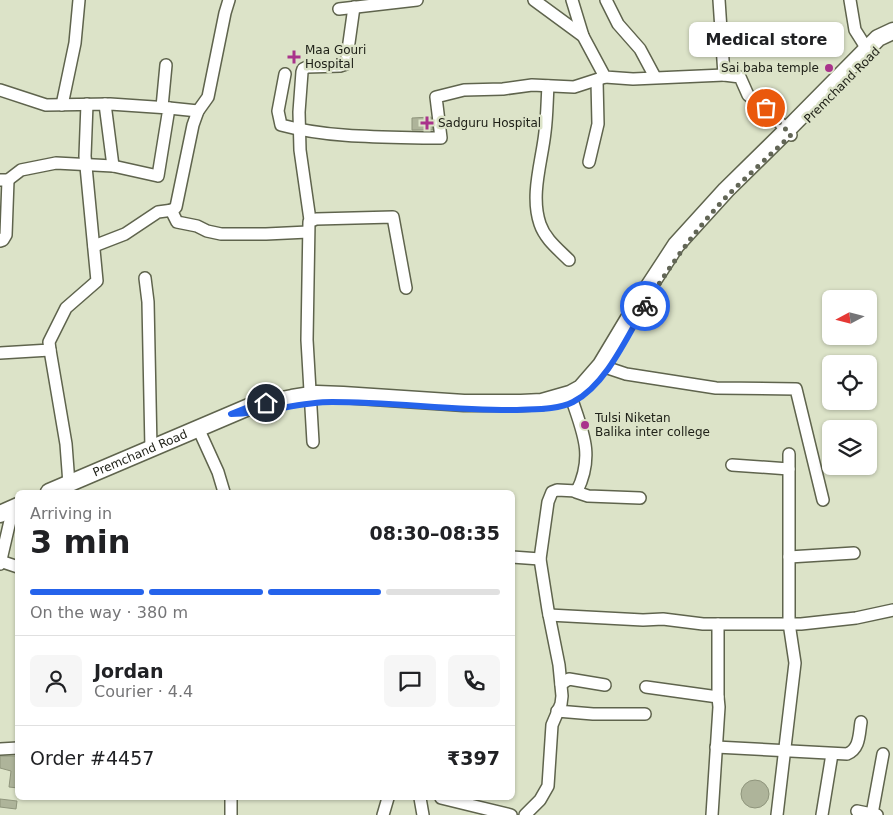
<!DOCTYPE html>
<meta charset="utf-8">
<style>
body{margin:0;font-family:"DejaVu Sans",sans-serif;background:#f6f6f6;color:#202124;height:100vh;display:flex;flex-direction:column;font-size:19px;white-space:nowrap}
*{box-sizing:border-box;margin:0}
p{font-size:16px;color:#757577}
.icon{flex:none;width:28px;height:28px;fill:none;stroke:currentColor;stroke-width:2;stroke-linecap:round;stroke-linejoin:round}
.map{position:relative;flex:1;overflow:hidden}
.panel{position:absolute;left:15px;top:490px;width:500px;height:310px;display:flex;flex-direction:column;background:#fff;border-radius:8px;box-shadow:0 1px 4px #0004}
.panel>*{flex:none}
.needle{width:32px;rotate:263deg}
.buttons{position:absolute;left:822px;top:290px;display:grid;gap:10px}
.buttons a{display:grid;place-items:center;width:55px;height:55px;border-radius:8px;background:#fff;box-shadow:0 1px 4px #0004;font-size:25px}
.pin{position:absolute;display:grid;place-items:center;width:42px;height:42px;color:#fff;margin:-21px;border:2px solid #fff;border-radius:50%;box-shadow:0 1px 5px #0007}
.courier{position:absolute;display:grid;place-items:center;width:50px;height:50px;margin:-25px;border:4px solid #2563eb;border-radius:50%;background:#fff;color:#222;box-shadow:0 1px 6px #0007}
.bubble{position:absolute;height:35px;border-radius:8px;background:#fff;box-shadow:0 1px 4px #0004;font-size:16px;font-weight:800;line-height:35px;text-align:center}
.summary em{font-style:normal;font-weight:800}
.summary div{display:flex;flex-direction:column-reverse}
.summary{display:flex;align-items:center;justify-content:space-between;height:85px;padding:0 15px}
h1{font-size:32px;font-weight:800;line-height:38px}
.bar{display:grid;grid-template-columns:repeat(4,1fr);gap:8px 5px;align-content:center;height:60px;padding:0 15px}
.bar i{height:6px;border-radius:4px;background:#e0e0e0}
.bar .selected{background:#2563eb}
.bar p{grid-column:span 4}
.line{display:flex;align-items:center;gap:12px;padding:0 15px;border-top:1px solid #e0e0e0}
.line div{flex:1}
.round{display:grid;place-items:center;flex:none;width:52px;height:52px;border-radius:8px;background:#f6f6f6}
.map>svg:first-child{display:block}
.building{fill:#aeb49a;stroke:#8f957c}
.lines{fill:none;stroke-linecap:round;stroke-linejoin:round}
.minor-casing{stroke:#5f644d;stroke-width:14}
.highway-casing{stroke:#5f644d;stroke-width:19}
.minor{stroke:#fff;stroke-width:11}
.highway{stroke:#fff;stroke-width:16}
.done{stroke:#626656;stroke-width:5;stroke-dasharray:0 9}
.route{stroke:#2563eb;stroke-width:6}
.poi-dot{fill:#a9338b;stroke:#dce3c8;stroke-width:2}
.labels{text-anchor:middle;stroke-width:5;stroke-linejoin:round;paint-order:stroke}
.poi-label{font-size:12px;fill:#202219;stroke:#dce3c8;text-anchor:start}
.street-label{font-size:12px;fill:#202219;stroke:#dce3c8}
</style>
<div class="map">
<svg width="893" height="815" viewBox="0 0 893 815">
<rect width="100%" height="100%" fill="#dce3c8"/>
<g class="building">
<path d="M 431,117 L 433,130 L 412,130 L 412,118 Z"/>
<path d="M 0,756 L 18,756 L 18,788 L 9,787 L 11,771 L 0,768 Z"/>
<circle cx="755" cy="794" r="14"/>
<path d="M 0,799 L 17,801 L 16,809 L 0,807 Z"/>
</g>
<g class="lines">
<g class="minor-casing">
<g id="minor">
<path d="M 534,0 L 583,36 L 605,77 L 633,79 L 724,75"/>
<path d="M 572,0 L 583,36"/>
<path d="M 606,0 L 618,24 L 640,49 L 655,77"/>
<path d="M 719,0 L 724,75 L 740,77 L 748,95 L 766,108 L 791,135"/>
<path d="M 850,0 L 855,30 L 867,49"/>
<path d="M 339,9 L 417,0"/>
<path d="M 285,74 L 278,111 L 281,125 C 329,138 382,137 431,138 L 441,138 L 436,97 L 464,90 L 503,89 L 532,85 L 574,87 L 605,77"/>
<path d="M 548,86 C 547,101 547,117 545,132 C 542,161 530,195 540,224 C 545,239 558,249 569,260"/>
<path d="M 0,90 L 46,105 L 110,104 L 169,108 L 158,176 L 113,166 L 56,163 L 21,170 L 8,180 L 0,180"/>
<path d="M 105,104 L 113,166"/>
<path d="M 62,105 L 75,43 L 79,0"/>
<path d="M 162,107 L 166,65"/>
<path d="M 169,108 L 198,111"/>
<path d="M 589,162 L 598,124 L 597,81"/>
<path d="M 171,210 L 177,222 L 197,226 L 207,231 L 221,234 L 266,234 L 308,232"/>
<path d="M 310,220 L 300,150 L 299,112 L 302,72 L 303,69 L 307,67 L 340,66 L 346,64 L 354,7"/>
<path d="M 0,241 L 3,240 L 6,235 L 8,180"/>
<path d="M 94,246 L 125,234 L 158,212 L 173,210 L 176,207 L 193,125 L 198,111 L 208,97 L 225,13 L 229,0"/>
<path d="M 145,278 L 148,302 L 151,449"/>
<path d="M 50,350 L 66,444 L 69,484"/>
<path d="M 0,353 L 50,350 L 49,342 L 66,308 L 97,281 L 85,156 L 87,104"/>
<path d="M 608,368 L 626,374 L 716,388 L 796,389 L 823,500"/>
<path d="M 198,428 L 218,472 L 224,492"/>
<path d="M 313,442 L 307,340 L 309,222 L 316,219 L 393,217 L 406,288"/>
<path d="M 732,465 L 789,469"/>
<path d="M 576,492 L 588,496 L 640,498"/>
<path d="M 512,557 L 540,559"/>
<path d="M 789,557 L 854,553"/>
<path d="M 0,561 L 18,567"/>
<path d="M 0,564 L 13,508"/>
<path d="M 549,615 L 643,620 L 663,619 L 703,624 L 801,624 L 856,618 L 893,610"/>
<path d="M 561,684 L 569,679 L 605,685"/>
<path d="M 646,687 L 718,697 L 719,707 L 712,815"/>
<path d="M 718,697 L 718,624"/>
<path d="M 557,711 L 593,714 L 645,714"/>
<path d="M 716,747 L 847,754 C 860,749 859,734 861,722"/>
<path d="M 0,749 L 18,748"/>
<path d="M 420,798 L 423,815"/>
<path d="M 441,798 L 511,815"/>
<path d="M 857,811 L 877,815"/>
<path d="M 872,814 L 883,754"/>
<path d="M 231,815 L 231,798"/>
<path d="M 383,815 L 388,798"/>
<path d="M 525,815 L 540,800 L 548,786 L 552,725 L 561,704 L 562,696 L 559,665 L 548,610 L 540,559 L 548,502 L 552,492 L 557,490 L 577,491 C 595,454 582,431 570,394"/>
<path d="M 777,815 L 795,663 L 789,623 L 789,454"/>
<path d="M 822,815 L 832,754"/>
</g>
</g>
<g class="highway-casing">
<g id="highway">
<path id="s1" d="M 49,492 L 251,406 L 292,398 L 317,394 L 343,395 L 464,403 L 521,403 L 542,402 L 570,394 L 581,388 L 601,365 L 640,300 L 676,245 L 726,190 L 786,131 L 878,38 L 893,31"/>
<path d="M 0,514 L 18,506"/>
</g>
</g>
<use href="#minor" class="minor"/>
<use href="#highway" class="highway"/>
</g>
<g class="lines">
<path class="done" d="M 645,306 C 669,267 697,227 730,193 C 750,174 771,154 791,135 L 766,108"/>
<path class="route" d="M 266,403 L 251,406 L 231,414 C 266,414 298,402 332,402 C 394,402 456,411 517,410 C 535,409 557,410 573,402 C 606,385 627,337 645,306"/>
</g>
<g class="poi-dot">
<path d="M291.5 49.5h5v5h5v5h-5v5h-5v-5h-5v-5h5z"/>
<circle cx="829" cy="68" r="5"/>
<path d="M424.5 115.5h5v5h5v5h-5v5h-5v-5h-5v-5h5z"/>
<circle cx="585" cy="425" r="5"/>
</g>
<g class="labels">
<g class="poi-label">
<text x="305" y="54">Maa Gouri<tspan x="305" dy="14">Hospital</tspan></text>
<text x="819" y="72" text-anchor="end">Sai baba temple</text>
<text x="438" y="127">Sadguru Hospital</text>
<text x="595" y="422">Tulsi Niketan<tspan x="595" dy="14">Balika inter college</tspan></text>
</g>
<g class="street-label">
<text transform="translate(842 85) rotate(-45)" y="4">Premchand Road</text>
<text dy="4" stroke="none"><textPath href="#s1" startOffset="99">Premchand Road</textPath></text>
</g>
</g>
</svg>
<div class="buttons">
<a><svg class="needle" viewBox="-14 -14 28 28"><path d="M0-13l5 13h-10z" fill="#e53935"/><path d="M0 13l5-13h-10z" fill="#757577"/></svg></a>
<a><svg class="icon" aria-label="locate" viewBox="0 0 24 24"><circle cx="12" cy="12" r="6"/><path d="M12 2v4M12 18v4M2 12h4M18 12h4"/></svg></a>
<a><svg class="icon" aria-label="layers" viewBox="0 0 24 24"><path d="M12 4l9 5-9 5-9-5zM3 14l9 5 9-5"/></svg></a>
</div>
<div class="pin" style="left:766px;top:108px;background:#ea580c"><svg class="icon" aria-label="bag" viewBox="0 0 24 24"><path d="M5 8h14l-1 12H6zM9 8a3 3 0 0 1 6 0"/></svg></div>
<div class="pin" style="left:266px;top:403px;background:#1f2937"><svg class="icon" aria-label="home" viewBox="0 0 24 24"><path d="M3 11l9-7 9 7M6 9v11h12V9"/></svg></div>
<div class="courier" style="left:645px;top:306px"><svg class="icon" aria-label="bike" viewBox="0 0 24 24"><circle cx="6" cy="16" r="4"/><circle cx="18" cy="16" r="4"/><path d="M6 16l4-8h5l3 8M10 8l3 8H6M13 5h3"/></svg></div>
<div class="bubble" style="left:689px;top:22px;width:155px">Medical store</div>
<section class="panel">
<div class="summary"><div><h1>3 min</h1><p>Arriving in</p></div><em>08:30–08:35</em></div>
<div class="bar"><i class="selected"></i><i class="selected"></i><i class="selected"></i><i></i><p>On the way · 380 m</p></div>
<div class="line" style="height:90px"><a class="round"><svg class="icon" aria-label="person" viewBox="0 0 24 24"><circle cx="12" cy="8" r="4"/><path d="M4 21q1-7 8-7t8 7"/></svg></a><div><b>Jordan</b><p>Courier · 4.4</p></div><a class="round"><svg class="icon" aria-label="chat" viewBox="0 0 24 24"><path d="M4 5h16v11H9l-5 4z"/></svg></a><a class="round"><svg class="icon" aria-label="phone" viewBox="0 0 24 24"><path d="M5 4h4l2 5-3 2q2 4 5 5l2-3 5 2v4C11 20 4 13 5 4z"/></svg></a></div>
<div class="line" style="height:65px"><div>Order #4457</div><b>₹397</b></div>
</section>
</div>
